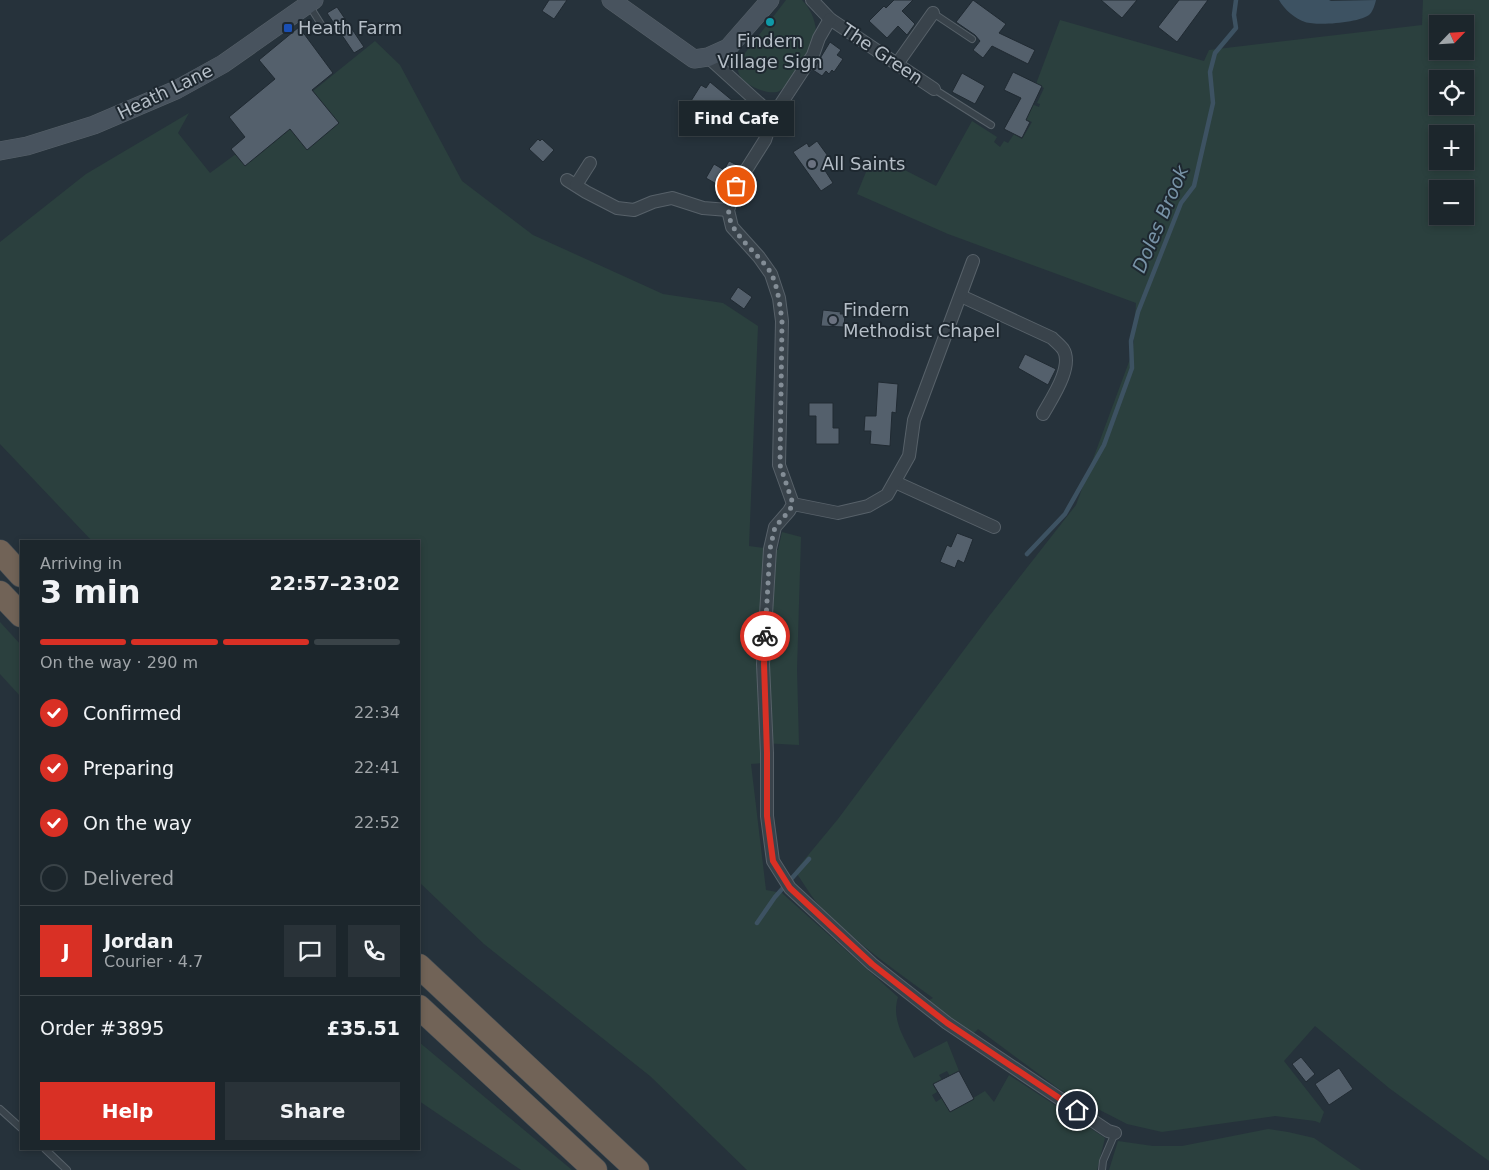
<!DOCTYPE html>
<meta charset="utf-8">
<style>
body{margin:0;font-family:"DejaVu Sans",sans-serif;background:#293238;color:#f1f3f6;height:100vh;display:flex;flex-direction:column;font-size:19px;white-space:nowrap}
*{box-sizing:border-box;margin:0}
p{font-size:16px;color:#a0a5a9}
.icon{flex:none;width:28px;height:28px;fill:none;stroke:currentColor;stroke-width:2;stroke-linecap:round;stroke-linejoin:round}
.map{position:relative;flex:1;overflow:hidden}
.drawer{position:absolute;left:20px;top:540px;width:400px;height:610px;display:flex;flex-direction:column;background:#1c262c;border-radius:0px;box-shadow:0 2px 8px #0003,0 0 0 1px #3a4348}
.drawer>*{flex:none}
.needle{width:32px;rotate:65deg}
.tools{position:absolute;left:1429px;top:15px;display:grid;gap:10px}
.tools a{display:grid;place-items:center;width:45px;height:45px;border-radius:0px;background:#1c262c;box-shadow:0 2px 8px #0003,0 0 0 1px #3a4348;font-size:25px}
.pin{position:absolute;display:grid;place-items:center;width:42px;height:42px;color:#fff;margin:-21px;border:2px solid #fff;border-radius:50%;box-shadow:0 1px 5px #0007}
.courier{position:absolute;display:grid;place-items:center;width:50px;height:50px;margin:-25px;border:4px solid #d93025;border-radius:50%;background:#fff;color:#222;box-shadow:0 1px 6px #0007}
.bubble{position:absolute;height:35px;border-radius:0px;background:#1c262c;box-shadow:0 2px 8px #0003,0 0 0 1px #3a4348;font-size:16px;font-weight:600;line-height:35px;text-align:center}
.headline em{font-style:normal;font-weight:600}
.headline div{display:flex;flex-direction:column-reverse}
.headline{display:flex;align-items:center;justify-content:space-between;height:85px;padding:0 20px}
h1{font-size:32px;font-weight:600;line-height:38px}
.bar{display:grid;grid-template-columns:repeat(4,1fr);gap:8px 5px;align-content:center;height:60px;padding:0 20px}
.bar i{height:6px;border-radius:4px;background:#3a4348}
.bar .current{background:#d93025}
.bar p{grid-column:span 4}
.line{display:flex;align-items:center;gap:12px;padding:0 20px;border-top:1px solid #3a4348}
.line div{flex:1}
.round{display:grid;place-items:center;flex:none;width:52px;height:52px;border-radius:0px;background:#293238}
ol{padding:0 20px;list-style:none}
li{display:flex;align-items:center;gap:15px;height:55px}
li p{margin-inline-start:auto}
li .icon{padding:5px;border-radius:50%;background:#d93025;color:#fff;stroke-width:4}
li:last-child{color:#a0a5a9}
li i{width:28px;height:28px;border:2px solid #3a4348;border-radius:50%}
.action{display:flex;gap:10px;margin-top:auto;padding:10px 20px}
.action a{flex:1;height:58px;border-radius:0px;background:#d93025;color:#fff;font-size:20px;font-weight:600;line-height:58px;text-align:center}
.action a+a{background:#293238;color:#f1f3f6}
.map>svg:first-child{display:block}
.green{fill:#2b403e;fill-rule:evenodd}
.water{fill:#3d5262}
.lines{fill:none;stroke-linecap:round;stroke-linejoin:round}
.stream{stroke:#3d5262;stroke-width:4.5}
.building{fill:#54606c;stroke:#202a32}
.lane-casing{stroke:#576169;stroke-width:8}
.street-casing{stroke:#576169;stroke-width:14}
.secondary-casing{stroke:#576169;stroke-width:19}
.highway-casing{stroke:#444e56;stroke-width:25}
.lane{stroke:#39434b;stroke-width:6}
.street{stroke:#39434b;stroke-width:12}
.secondary{stroke:#48535e;stroke-width:18}
.highway{stroke:#716357;stroke-width:24}
.done{stroke:#838d96;stroke-width:5;stroke-dasharray:0 9}
.route{stroke:#d93025;stroke-width:6}
.culture-dot{fill:#0f9aa8;stroke:#1e2830;stroke-width:2}
.transit-dot{fill:#1a4fb4;stroke:#1e2830;stroke-width:2}
.worship-dot{fill:#6b7280;stroke:#1e2830;stroke-width:2}
.labels{text-anchor:middle;stroke-width:4;stroke-linejoin:round;paint-order:stroke}
.poi-label{font-size:18px;fill:#b5bec7;stroke:#1e2830;text-anchor:start}
.street-label{font-size:18px;fill:#b5bec7;stroke:#1e2830}
.water-label{font-size:19px;font-style:italic;fill:#7893a7;stroke:#1e2830}
</style>
<div class="map">
<svg width="1489" height="1170" viewBox="0 0 1489 1170">
<rect width="100%" height="100%" fill="#26323b"/>
<g class="green">
<path d="M 786,0 L 802,0 C 810,8 815,19 816,31 C 816,42 789,89 777,92 C 766,94 746,86 740,76 C 737,71 738,66 739,61 Z"/>
<path d="M 1423,0 L 1489,0 L 1489,1161 L 1389,1088 L 1315,1026 L 1284,1061 L 1324,1112 L 1320,1123 L 1315,1121 L 1275,1116 L 1162,1132 L 1127,1124 L 1059,1089 L 978,1029 L 969,1038 L 922,1004 L 933,998 C 893,969 851,939 817,903 C 809,893 802,881 795,871 L 838,819 L 990,615 L 1076,505 L 1133,351 L 1136,303 L 948,234 L 857,194 L 868,167 L 887,170 L 891,163 L 936,186 L 972,121 L 997,137 L 994,142 L 1000,147 L 1004,141 L 1008,143 L 1014,134 L 1022,139 L 1032,122 L 1023,118 L 1022,100 L 1039,107 L 1040,104 L 1037,103 L 1044,88 L 1036,84 L 1060,20 L 1204,61 L 1209,50 L 1422,25 ZM 1438,24 L 1465,24 L 1465,51 L 1438,51 ZM 1438,79 L 1465,79 L 1465,106 L 1438,106 ZM 1438,134 L 1465,134 L 1465,161 L 1438,161 ZM 1438,189 L 1465,189 L 1465,216 L 1438,216 Z"/>
<path d="M 375,41 L 400,65 L 462,181 L 533,235 L 663,294 L 723,303 L 758,326 L 749,546 L 778,550 L 782,532 L 801,537 L 797,669 L 799,745 L 761,743 L 764,763 L 751,764 L 766,890 L 782,893 L 898,997 C 891,1020 904,1037 914,1058 L 947,1041 L 959,1071 L 950,1076 L 947,1071 L 939,1075 L 942,1080 L 933,1085 L 937,1092 L 932,1095 L 936,1102 L 942,1098 L 950,1112 L 985,1091 L 994,1102 L 1009,1075 L 1105,1138 L 1097,1170 L 747,1170 L 650,1076 L 484,944 L 419,882 L 419,541 L 92,541 L 0,444 L 0,242 L 86,174 L 189,113 L 178,133 L 210,173 L 236,154 L 246,165 L 290,129 L 308,149 L 339,123 L 313,91 Z"/>
<path d="M 0,622 L 21,645 L 21,697 L 0,674 Z"/>
<path d="M 419,1042 L 572,1170 L 521,1170 L 419,1101 Z"/>
<path d="M 1268,1129 L 1288,1132 L 1314,1138 L 1361,1170 L 1109,1170 L 1118,1141 L 1153,1146 L 1182,1146 Z"/>
</g>
<path class="water" d="M 1279,0 L 1329,0 L 1331,1 L 1376,0 C 1375,4 1373,11 1370,14 C 1361,23 1317,26 1305,22 C 1295,19 1284,9 1279,0 Z"/>
<g class="lines">
<g class="stream">
<path d="M 1027,554 L 1065,514 L 1104,445 L 1132,368 L 1131,341 L 1138,312 L 1181,203 L 1194,186 L 1213,103 L 1210,72 L 1215,53 L 1236,28 L 1234,15 L 1236,0"/>
<path d="M 757,923 L 775,897 L 809,859"/>
</g>
</g>
<g class="building">
<path d="M 549,0 L 567,0 L 554,19 L 542,11 Z"/>
<path d="M 894,0 L 913,0 L 902,11 L 915,24 L 907,35 L 898,26 L 887,38 L 869,21 L 884,6 L 886,8 Z"/>
<path d="M 973,0 L 1006,24 L 999,33 L 1035,50 L 1028,64 L 992,46 L 983,58 L 973,50 L 980,41 L 975,35 L 956,22 Z"/>
<path d="M 1101,0 L 1137,0 L 1122,18 Z"/>
<path d="M 1179,0 L 1208,0 L 1177,42 L 1158,27 Z"/>
<path d="M 337,7 L 364,47 L 354,53 L 327,13 Z"/>
<path d="M 299,27 L 333,73 L 312,90 L 339,123 L 307,150 L 290,129 L 245,166 L 231,149 L 245,137 L 229,117 L 275,79 L 259,60 Z"/>
<path d="M 830,42 L 841,50 L 837,55 L 843,59 L 834,72 L 832,70 L 829,74 L 826,71 L 822,76 L 813,70 Z"/>
<path d="M 1013,72 L 1042,86 L 1026,120 L 1030,122 L 1022,138 L 1004,129 L 1021,98 L 1004,90 Z"/>
<path d="M 962,73 L 985,86 L 975,104 L 952,92 Z"/>
<path d="M 710,82 L 751,116 L 737,134 L 704,109 L 692,124 L 681,117 L 701,85 L 706,88 Z"/>
<path d="M 538,139 L 540,141 L 542,139 L 554,150 L 543,162 L 529,149 Z"/>
<path d="M 817,141 L 833,163 L 824,169 L 833,183 L 821,191 L 793,152 L 807,143 L 809,147 Z"/>
<path d="M 729,161 L 739,166 L 725,189 L 706,178 L 714,164 L 724,170 Z"/>
<path d="M 738,287 L 752,297 L 744,309 L 730,299 Z"/>
<path d="M 823,310 L 841,312 L 840,314 L 845,314 L 844,327 L 821,326 Z"/>
<path d="M 1025,354 L 1056,369 L 1048,385 L 1018,368 Z"/>
<path d="M 878,382 L 898,384 L 896,413 L 892,412 L 890,446 L 870,444 L 871,431 L 864,431 L 865,416 L 876,416 Z"/>
<path d="M 809,403 L 833,403 L 833,428 L 839,428 L 839,444 L 816,444 L 816,416 L 809,416 Z"/>
<path d="M 957,533 L 973,539 L 964,563 L 958,560 L 955,568 L 940,562 L 947,545 L 951,547 Z"/>
<path d="M 1301,1057 L 1315,1074 L 1306,1082 L 1292,1064 Z"/>
<path d="M 1339,1068 L 1353,1089 L 1329,1105 L 1315,1084 Z"/>
<path d="M 959,1071 L 974,1099 L 950,1112 L 933,1084 Z"/>
</g>
<g class="lines">
<g class="lane-casing">
<g id="lane">
<path d="M 309,5 L 324,29"/>
<path d="M 933,13 L 972,39"/>
<path d="M 934,89 L 991,125"/>
<path d="M 0,1109 L 21,1128"/>
<path d="M 45,1149 L 67,1170"/>
<path d="M 1102,1170 L 1103,1161 L 1115,1133"/>
</g>
</g>
<g class="street-casing">
<g id="street">
<path d="M 812,0 L 830,19 L 934,89"/>
<path d="M 830,19 L 819,38 L 813,55 L 773,116 L 765,140 L 736,186 L 728,210 L 732,227 L 759,257 L 771,274 L 779,298 L 782,321 L 779,465 L 793,504 L 789,511 L 775,527 L 770,549 L 763,664 L 767,753 L 767,816 L 773,861 L 790,888 L 872,964 L 947,1023 L 1108,1131 L 1115,1133"/>
<path d="M 708,57 L 773,116"/>
<path d="M 897,64 L 933,13"/>
<path d="M 567,180 L 586,192 L 617,208 L 634,210 L 653,202 L 672,198 L 703,208 L 728,210"/>
<path d="M 576,185 L 590,163"/>
<path d="M 961,296 L 1052,338 C 1055,341 1060,345 1063,349 C 1074,366 1052,398 1043,414"/>
<path d="M 895,482 L 994,527"/>
<path d="M 793,504 L 838,513 L 868,506 L 887,495 L 909,456 L 914,420 L 973,261"/>
</g>
</g>
<g class="secondary-casing">
<g id="secondary">
<path d="M 611,0 L 694,59 L 708,57 L 728,48 L 770,0"/>
<path d="M 0,151 L 27,146 L 94,125 L 176,90 L 223,64 L 314,0"/>
</g>
</g>
<g class="highway-casing">
<g id="highway">
<path d="M 0,552 L 21,575"/>
<path d="M 0,593 L 21,615"/>
<path d="M 419,966 L 637,1170"/>
<path d="M 419,1007 L 595,1170"/>
</g>
</g>
<use href="#lane" class="lane"/>
<use href="#street" class="street"/>
<use href="#secondary" class="secondary"/>
<use href="#highway" class="highway"/>
</g>
<g class="lines">
<path class="done" d="M 736,186 C 734,193 730,201 729,208 C 725,232 762,255 772,275 C 778,289 780,305 782,321 L 780,465 L 793,504 L 789,511 L 775,527 L 770,549 L 765,636"/>
<path class="route" d="M 765,636 L 764,664 L 767,753 L 767,816 L 773,861 L 790,888 L 872,964 L 947,1023 L 1077,1110"/>
</g>
<circle class="culture-dot" cx="770" cy="22" r="5"/>
<rect class="transit-dot" x="283" y="23" width="10" height="10" rx="2.5"/>
<g class="worship-dot">
<circle cx="812" cy="164" r="5"/>
<circle cx="833" cy="320" r="5"/>
</g>
<g class="labels">
<g class="poi-label">
<text x="298" y="34">Heath Farm</text>
<text x="770" y="47" text-anchor="middle">Findern<tspan x="770" dy="21">Village Sign</tspan></text>
<text x="822" y="170">All Saints</text>
<text x="843" y="316">Findern<tspan x="843" dy="21">Methodist Chapel</tspan></text>
</g>
<g class="street-label">
<text transform="translate(882 54) rotate(34)" y="6">The Green</text>
<text transform="translate(165 92) rotate(-26)" y="6">Heath Lane</text>
</g>
<g class="water-label">
<text transform="translate(1160 219) rotate(-67)" y="7">Doles Brook</text>
</g>
</g>
</svg>
<div class="tools">
<a><svg class="needle" viewBox="-14 -14 28 28"><path d="M0-13l5 13h-10z" fill="#e53935"/><path d="M0 13l5-13h-10z" fill="#a0a5a9"/></svg></a>
<a><svg class="icon" aria-label="locate" viewBox="0 0 24 24"><circle cx="12" cy="12" r="6"/><path d="M12 2v4M12 18v4M2 12h4M18 12h4"/></svg></a>
<a>+</a>
<a>−</a>
</div>
<div class="pin" style="left:736px;top:186px;background:#ea580c"><svg class="icon" aria-label="bag" viewBox="0 0 24 24"><path d="M5 8h14l-1 12H6zM9 8a3 3 0 0 1 6 0"/></svg></div>
<div class="pin" style="left:1077px;top:1110px;background:#1f2937"><svg class="icon" aria-label="home" viewBox="0 0 24 24"><path d="M3 11l9-7 9 7M6 9v11h12V9"/></svg></div>
<div class="courier" style="left:765px;top:636px"><svg class="icon" aria-label="bike" viewBox="0 0 24 24"><circle cx="6" cy="16" r="4"/><circle cx="18" cy="16" r="4"/><path d="M6 16l4-8h5l3 8M10 8l3 8H6M13 5h3"/></svg></div>
<div class="bubble" style="left:679px;top:101px;width:115px">Find Cafe</div>
<section class="drawer">
<div class="headline"><div><h1>3 min</h1><p>Arriving in</p></div><em>22:57–23:02</em></div>
<div class="bar"><i class="current"></i><i class="current"></i><i class="current"></i><i></i><p>On the way · 290 m</p></div>
<ol>
<li><svg class="icon" aria-label="check" viewBox="0 0 24 24"><path d="M5 12l5 5 9-10"/></svg>Confirmed<p>22:34</p></li>
<li><svg class="icon" aria-label="check" viewBox="0 0 24 24"><path d="M5 12l5 5 9-10"/></svg>Preparing<p>22:41</p></li>
<li><svg class="icon" aria-label="check" viewBox="0 0 24 24"><path d="M5 12l5 5 9-10"/></svg>On the way<p>22:52</p></li>
<li><i></i>Delivered</li>
</ol>
<div class="line" style="height:90px"><b class="round" style="background:#d93025;color:#fff">J</b><div><b>Jordan</b><p>Courier · 4.7</p></div><a class="round"><svg class="icon" aria-label="chat" viewBox="0 0 24 24"><path d="M4 5h16v11H9l-5 4z"/></svg></a><a class="round"><svg class="icon" aria-label="phone" viewBox="0 0 24 24"><path d="M5 4h4l2 5-3 2q2 4 5 5l2-3 5 2v4C11 20 4 13 5 4z"/></svg></a></div>
<div class="line" style="height:65px"><div>Order #3895</div><b>£35.51</b></div>
<div class="action"><a>Help</a><a>Share</a></div>
</section>
</div>
